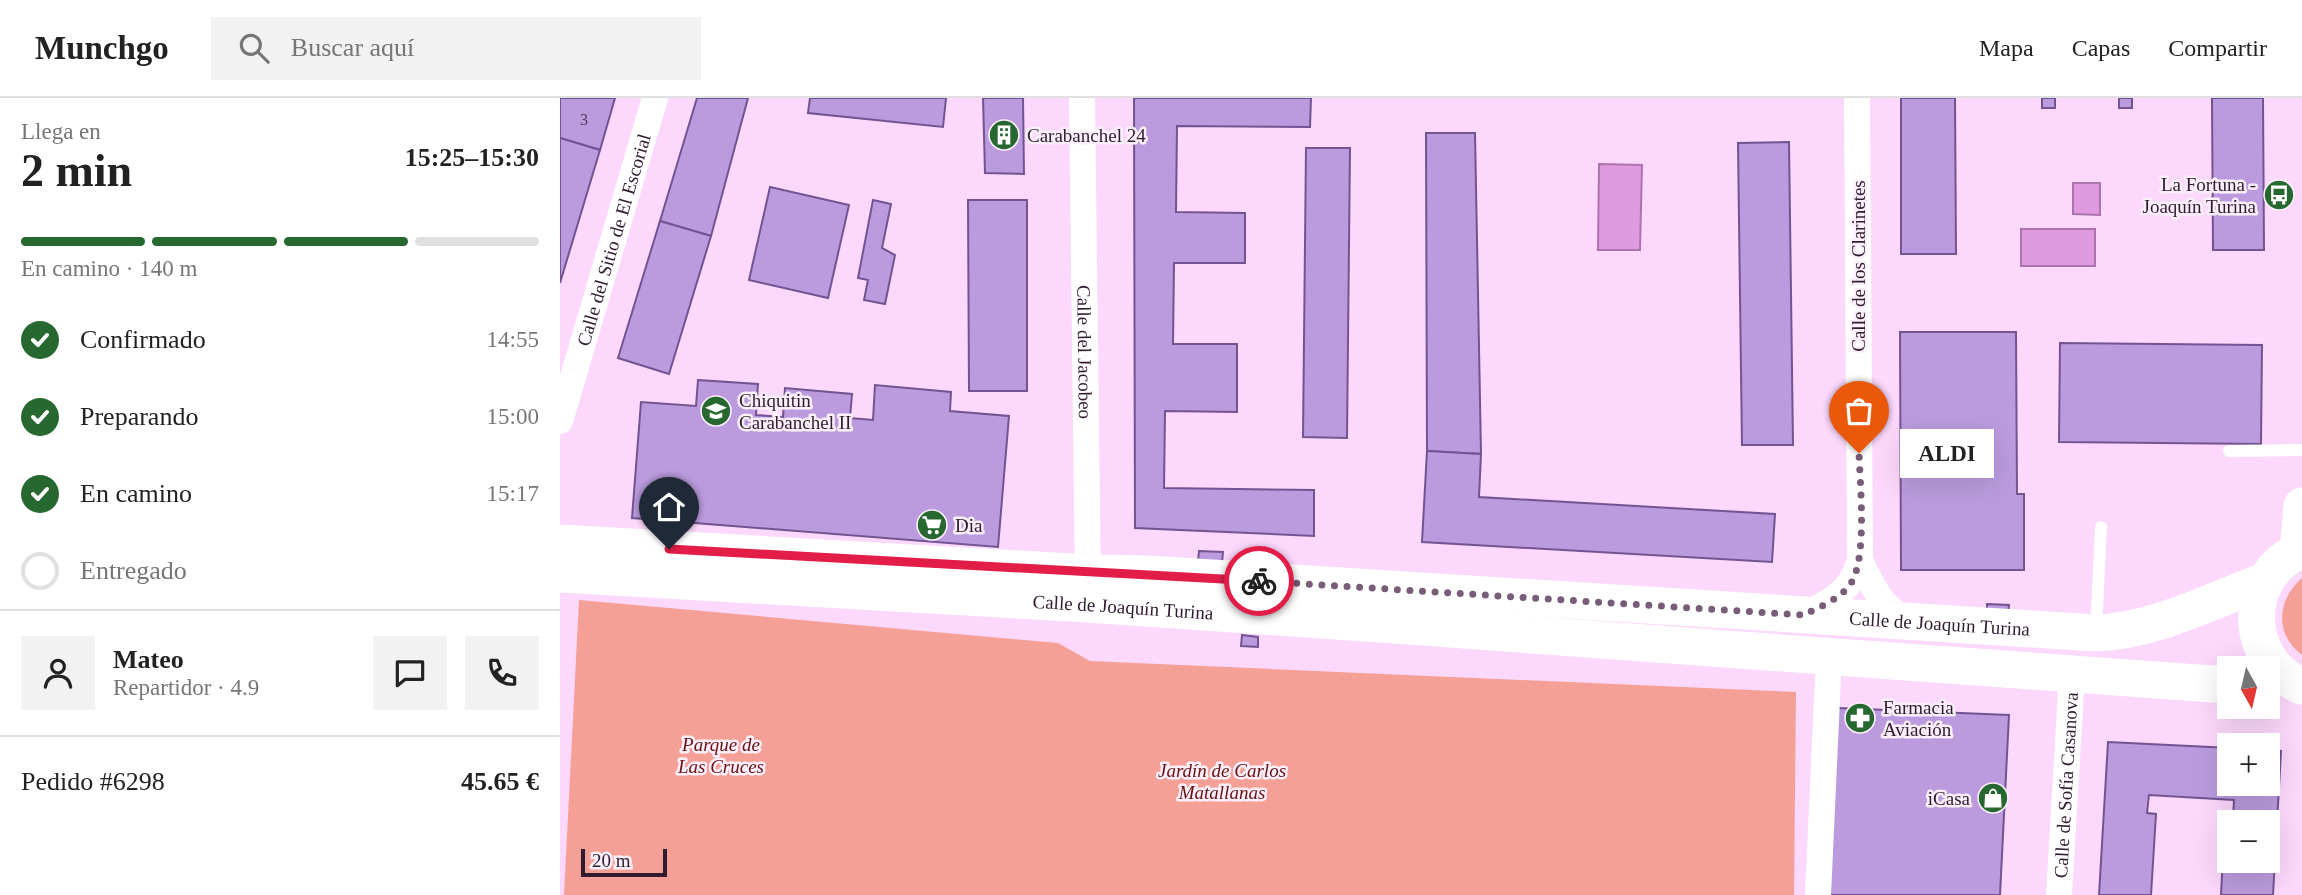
<!DOCTYPE html>
<html lang="es">
<meta charset="utf-8">
<style>
body{margin:0;font-family:Georgia,serif;background:#f2f2f2;color:#222;height:100vh;display:flex;flex-direction:column;font-size:26px;white-space:nowrap}
*{box-sizing:border-box;margin:0}
p{font-size:23px;color:#767676}
.icon{flex:none;width:38px;height:38px;fill:none;stroke:currentColor;stroke-width:2;stroke-linecap:round;stroke-linejoin:round}
.map{position:relative;flex:1;overflow:hidden}
.drawer{display:flex;flex-direction:column;background:#fff;width:560px}
.drawer>*{flex:none}
.needle{width:46px;rotate:172deg}
.buttons{position:absolute;left:1657px;top:558px;display:grid;gap:14px}
.buttons a{display:grid;place-items:center;width:63px;height:63px;border-radius:0px;background:#fff;box-shadow:0 7px 28px #0002;font-size:35px}
.scale{position:absolute;left:21px;bottom:18px;width:86px;box-sizing:border-box;padding-left:7px;border:4px solid #311b31;border-top:0;font-size:19px;line-height:24px;white-space:nowrap;color:#311b31;-webkit-text-stroke:5px #fbeffa;paint-order:stroke}
.pin{position:absolute;display:grid;place-items:center;width:60px;height:60px;color:#fff;margin:-72px -30px;border-radius:50% 50% 50% 0;rotate:-45deg;box-shadow:0 0 7px #0007}
.pin .icon{rotate:45deg}
.courier{position:absolute;display:grid;place-items:center;width:70px;height:70px;margin:-35px;border:5px solid #e11d48;border-radius:50%;background:#fff;color:#222;box-shadow:0 2px 9px #0007}
.bubble{position:absolute;height:49px;border-radius:0px;background:#fff;box-shadow:0 7px 28px #0002;font-size:23px;font-weight:700;line-height:49px;text-align:center}
.summary em{font-style:normal;font-weight:700}
.summary div{display:flex;flex-direction:column-reverse}
.summary{display:flex;align-items:center;justify-content:space-between;height:119px;padding:0 21px}
h1{font-size:46px;font-weight:700;line-height:52px}
.bar{display:grid;grid-template-columns:repeat(4,1fr);gap:10px 7px;align-content:center;height:84px;padding:0 21px}
.bar i{height:9px;border-radius:5px;background:#e0e0e0}
.bar .on{background:#276730}
.bar p{grid-column:span 4}
.line{display:flex;align-items:center;gap:18px;padding:0 21px;border-top:2px solid #e0e0e0}
.line div{flex:1}
.round{display:grid;place-items:center;flex:none;width:74px;height:74px;border-radius:0px;background:#f2f2f2}
ol{padding:0 21px;list-style:none}
li{display:flex;align-items:center;gap:21px;height:77px}
li p{margin-inline-start:auto}
li .icon{padding:7px;border-radius:50%;background:#276730;color:#fff;stroke-width:4}
li:last-child{color:#767676}
li i{width:38px;height:38px;border:4px solid #e0e0e0;border-radius:50%}
header{display:flex;align-items:center;gap:42px;box-sizing:border-box;height:98px;padding:0 35px;background:#fff;border-bottom:2px solid #e0e0e0}
header strong{font-size:33px}
nav{display:flex;gap:38px;margin-inline-start:auto;font-size:24px}
.search{width:490px;height:63px;background:#f2f2f2;display:flex;align-items:center;gap:18px;box-sizing:border-box;padding:0 24px;border-radius:0px;color:#767676;font-size:26px}
main{display:flex;flex:1;min-height:0}
.map>svg:first-child{display:block}
.green{fill:#f5a097}
.water{fill:#df9ae0;stroke:#ab74ac;stroke-width:2}
.building{fill:#bb9bde;stroke:#735492;stroke-width:2;fill-rule:evenodd}
.lines{fill:none;stroke-linecap:round;stroke-linejoin:round}
.service{stroke:#fff;stroke-width:12}
.minor{stroke:#fff;stroke-width:26}
.secondary{stroke:#fff;stroke-width:37}
.done{stroke:#785d78;stroke-width:7;stroke-dasharray:0 12.6}
.route{stroke:#e11d48;stroke-width:9}
.labels{text-anchor:middle;stroke-width:5;stroke-linejoin:round;paint-order:stroke}
.number-label{font-size:16px;fill:#543b5c}
.poi-label{font-size:19px;fill:#311b31;stroke:#fbeffa;text-anchor:start}
.street-label{font-size:19px;fill:#311b31;stroke:#fbeffa}
.park-label{font-size:19px;font-style:italic;fill:#690f11;stroke:#fbeffa}
</style>
<header>
<strong>Munchgo</strong>
<div class="search"><svg class="icon" aria-label="search" viewBox="0 0 24 24"><circle cx="10" cy="10" r="6"/><path d="M15 15l6 6"/></svg>Buscar aquí</div>
<nav><a>Mapa</a><a>Capas</a><a>Compartir</a></nav>
</header>
<main>
<section class="drawer">
<div class="summary"><div><h1>2 min</h1><p>Llega en</p></div><em>15:25–15:30</em></div>
<div class="bar"><i class="on"></i><i class="on"></i><i class="on"></i><i></i><p>En camino · 140 m</p></div>
<ol>
<li><svg class="icon" aria-label="check" viewBox="0 0 24 24"><path d="M5 12l5 5 9-10"/></svg>Confirmado<p>14:55</p></li>
<li><svg class="icon" aria-label="check" viewBox="0 0 24 24"><path d="M5 12l5 5 9-10"/></svg>Preparando<p>15:00</p></li>
<li><svg class="icon" aria-label="check" viewBox="0 0 24 24"><path d="M5 12l5 5 9-10"/></svg>En camino<p>15:17</p></li>
<li><i></i>Entregado</li>
</ol>
<div class="line" style="height:126px"><a class="round"><svg class="icon" aria-label="person" viewBox="0 0 24 24"><circle cx="12" cy="8" r="4"/><path d="M4 21q1-7 8-7t8 7"/></svg></a><div><b>Mateo</b><p>Repartidor · 4.9</p></div><a class="round"><svg class="icon" aria-label="chat" viewBox="0 0 24 24"><path d="M4 5h16v11H9l-5 4z"/></svg></a><a class="round"><svg class="icon" aria-label="phone" viewBox="0 0 24 24"><path d="M5 4h4l2 5-3 2q2 4 5 5l2-3 5 2v4C11 20 4 13 5 4z"/></svg></a></div>
<div class="line" style="height:91px"><div>Pedido #6298</div><b>45.65 €</b></div>
</section>
<div class="map">
<svg width="1742" height="797" viewBox="0 0 1742 797">
<rect width="100%" height="100%" fill="#fcd8fc"/>
<g class="green">
<path d="M 1742,480 L 1742,557 C 1714,537 1717,501 1742,480 Z"/>
<path d="M 19,502 L 498,545 L 530,563 L 1236,594 L 1234,797 L 4,797 Z"/>
</g>
<g class="water">
<path d="M 1039,66 L 1082,67 L 1080,152 L 1038,152 Z"/>
<path d="M 1513,85 L 1540,85 L 1540,117 L 1513,116 Z"/>
<rect x="1461" y="131" width="74" height="37"/>
</g>
<g class="building">
<path d="M 0,0 L 55,0 L 40,52 L 0,40 Z"/>
<path d="M 137,0 L 188,0 L 151,138 L 100,123 Z"/>
<path d="M 250,0 L 386,0 L 383,29 L 248,15 Z"/>
<path d="M 423,0 L 463,0 L 464,76 L 425,75 Z"/>
<path d="M 574,0 L 751,0 L 750,29 L 617,28 L 616,114 L 685,115 L 685,165 L 614,165 L 613,246 L 677,246 L 677,314 L 605,313 L 604,390 L 754,392 L 754,438 L 575,430 Z"/>
<path d="M 1341,0 L 1395,0 L 1396,156 L 1341,156 Z"/>
<rect x="1482" y="0" width="13" height="10"/>
<rect x="1559" y="0" width="13" height="10"/>
<path d="M 1652,0 L 1703,0 L 1704,152 L 1653,152 Z"/>
<path d="M 866,35 L 915,35 L 921,356 L 867,353 Z"/>
<path d="M 0,40 L 40,52 L 0,185 Z"/>
<path d="M 1229,44 L 1233,347 L 1182,347 L 1178,45 Z"/>
<path d="M 746,50 L 790,50 L 787,340 L 743,339 Z"/>
<path d="M 210,89 L 289,107 L 268,200 L 189,182 Z"/>
<path d="M 313,102 L 331,106 L 322,150 L 335,157 L 325,206 L 304,202 L 308,182 L 298,180 Z"/>
<path d="M 408,102 L 467,102 L 467,293 L 409,293 Z"/>
<path d="M 100,123 L 151,138 L 109,276 L 58,260 Z"/>
<path d="M 1340,234 L 1456,234 L 1457,396 L 1464,396 L 1464,472 L 1341,472 Z"/>
<path d="M 1500,245 L 1702,247 L 1701,346 L 1499,344 Z"/>
<path d="M 138,282 L 198,286 L 196,317 L 223,319 L 225,290 L 292,296 L 290,320 L 313,322 L 315,287 L 391,294 L 390,313 L 449,318 L 438,449 L 72,420 L 81,304 L 136,308 Z"/>
<path d="M 867,353 L 921,356 L 919,399 L 1215,416 L 1212,464 L 862,444 Z"/>
<path d="M 639,453 L 663,454 L 662,465 L 638,463 Z"/>
<path d="M 1427,506 L 1449,507 L 1448,515 L 1427,515 Z"/>
<path d="M 682,537 L 698,539 L 698,549 L 681,548 Z"/>
<path d="M 1278,610 L 1449,617 L 1440,797 L 1268,797 Z"/>
<path d="M 1548,644 L 1670,650 L 1670,686 L 1708,686 L 1708,652 L 1721,653 L 1713,797 L 1661,797 L 1665,719 L 1673,720 L 1674,702 L 1589,697 L 1587,715 L 1596,716 L 1591,797 L 1539,797 ZM 1670,724 L 1708,724 L 1708,763 L 1670,763 Z"/>
</g>
<g class="lines">
<g class="service">
<path d="M 1669,353 L 1742,352"/>
<path d="M 1536,533 L 1541,429"/>
</g>
<g class="minor">
<path id="s1" d="M 522,0 L 528,491"/>
<path id="s2" d="M 0,323 L 95,0"/>
<path d="M 1300,462 C 1313,490 1321,508 1349,524"/>
<path d="M 1245,517 C 1274,501 1290,495 1300,462 L 1297,0"/>
<path d="M 1258,797 L 1269,557"/>
<path id="s3" d="M 1499,797 L 1512,576"/>
</g>
<g class="secondary">
<path id="s4" d="M 0,445 L 529,475 L 588,476 L 1536,535 C 1594,533 1651,503 1705,483"/>
<path d="M 1742,452 C 1681,475 1682,564 1742,588"/>
<path d="M 1738,453 L 1742,408"/>
<path id="s5" d="M 0,476 L 527,506 L 848,528 L 1652,586 L 1670,586"/>
</g>
</g>
<g class="lines">
<path class="done" d="M 699,483 L 1244,517 C 1259,509 1278,502 1289,488 C 1308,465 1300,387 1299,355"/>
<path class="route" d="M 109,451 L 699,483"/>
</g>
<defs>
<g id="building-disc" transform="scale(1.575)"><circle r="9.5" fill="#276730" stroke="#fbeffa"/><path d="M-4-6H4V6H1V3H-1V6H-4ZM-2.5-4.3h1.7v1.8h-1.7ZM.8-4.3h1.7v1.8H.8ZM-2.5-1h1.7V.8h-1.7ZM.8-1h1.7V.8H.8Z" fill="#fff"/></g>
<g id="bus-disc" transform="scale(1.575)"><circle r="9.5" fill="#276730" stroke="#fbeffa"/><path d="M-5-6H5V4H4V6H2V4H-2V6H-4V4H-5ZM-3.5-4V0h7V-4ZM-3.5 1.2v1.5H-2V1.2ZM2 1.2v1.5H3.5V1.2Z" fill="#fff"/></g>
<g id="school-disc" transform="scale(1.575)"><circle r="9.5" fill="#276730" stroke="#fbeffa"/><path d="M0-5L7-2L0 1L-7-2ZM-4 1L0 2.5L4 1V4Q0 6-4 4Z" fill="#fff"/></g>
<g id="supermarket-disc" transform="scale(1.575)"><circle r="9.5" fill="#276730" stroke="#fbeffa"/><path d="M-6-5.5h2.5l.6 2H6L4.5 2H-2.5L-4.4-4H-6ZM-1.5 3.2a1.3 1.3 0 1 0 .1 0ZM3 3.2a1.3 1.3 0 1 0 .1 0Z" fill="#fff"/></g>
<g id="pharmacy-disc" transform="scale(1.575)"><circle r="9.5" fill="#276730" stroke="#fbeffa"/><path d="M-2-6h4v4h4v4h-4v4h-4v-4h-4v-4h4Z" fill="#fff"/></g>
<g id="shop-disc" transform="scale(1.575)"><circle r="9.5" fill="#276730" stroke="#fbeffa"/><path d="M-5-2.5h2.3a2.7 3.5 0 0 1 5.4 0H5L5.5 6h-11ZM-1.5-2.5h3a1.5 2.3 0 0 0-3 0Z" fill="#fff"/></g>
</defs>
<g fill-rule="evenodd">
<use href="#building-disc" x="444" y="37"/>
<use href="#bus-disc" x="1719" y="97"/>
<use href="#school-disc" x="156" y="313"/>
<use href="#supermarket-disc" x="372" y="427"/>
<use href="#pharmacy-disc" x="1300" y="620"/>
<use href="#shop-disc" x="1433" y="700"/>
</g>
<g class="labels">
<g class="number-label">
<text x="24" y="27">3</text>
</g>
<g class="poi-label">
<text x="467" y="44">Carabanchel 24</text>
<text x="1696" y="93" text-anchor="end">La Fortuna -<tspan x="1696" dy="22">Joaquín Turina</tspan></text>
<text x="179" y="309">Chiquitin<tspan x="179" dy="22">Carabanchel II</tspan></text>
<text x="395" y="434">Dia</text>
<text x="1323" y="616">Farmacia<tspan x="1323" dy="22">Aviación</tspan></text>
<text x="1410" y="707" text-anchor="end">iCasa</text>
</g>
<g class="street-label">
<text dy="7" stroke="none"><textPath href="#s2" startOffset="189">Calle del Sitio de El Escorial</textPath></text>
<text transform="translate(1298 168) rotate(-90)" y="7">Calle de los Clarinetes</text>
<text dy="7" stroke="none"><textPath href="#s1" startOffset="254">Calle del Jacobeo</textPath></text>
<text dy="7" stroke="none"><textPath href="#s5" startOffset="564">Calle de Joaquín Turina</textPath></text>
<text dy="7" stroke="none"><textPath href="#s4" startOffset="1382">Calle de Joaquín Turina</textPath></text>
<text dy="7" stroke="none"><textPath href="#s3" startOffset="110">Calle de Sofía Casanova</textPath></text>
</g>
<g class="park-label">
<text x="161" y="653">Parque de<tspan x="161" dy="22">Las Cruces</tspan></text>
<text x="662" y="679">Jardín de Carlos<tspan x="662" dy="22">Matallanas</tspan></text>
</g>
</g>
</svg>
<div class="buttons">
<a><svg class="needle" viewBox="-14 -14 28 28"><path d="M0-13l5 13h-10z" fill="#e53935"/><path d="M0 13l5-13h-10z" fill="#767676"/></svg></a>
<a>+</a>
<a>−</a>
</div>
<div class="scale">20 m</div>
<div class="pin" style="left:1299px;top:355px;background:#ea580c"><svg class="icon" aria-label="bag" viewBox="0 0 24 24"><path d="M5 8h14l-1 12H6zM9 8a3 3 0 0 1 6 0"/></svg></div>
<div class="pin" style="left:109px;top:451px;background:#1f2937"><svg class="icon" aria-label="home" viewBox="0 0 24 24"><path d="M3 11l9-7 9 7M6 9v11h12V9"/></svg></div>
<div class="courier" style="left:699px;top:483px"><svg class="icon" aria-label="bike" viewBox="0 0 24 24"><circle cx="6" cy="16" r="4"/><circle cx="18" cy="16" r="4"/><path d="M6 16l4-8h5l3 8M10 8l3 8H6M13 5h3"/></svg></div>
<div class="bubble" style="left:1340px;top:331px;width:94px">ALDI</div>
</div>
</main>
